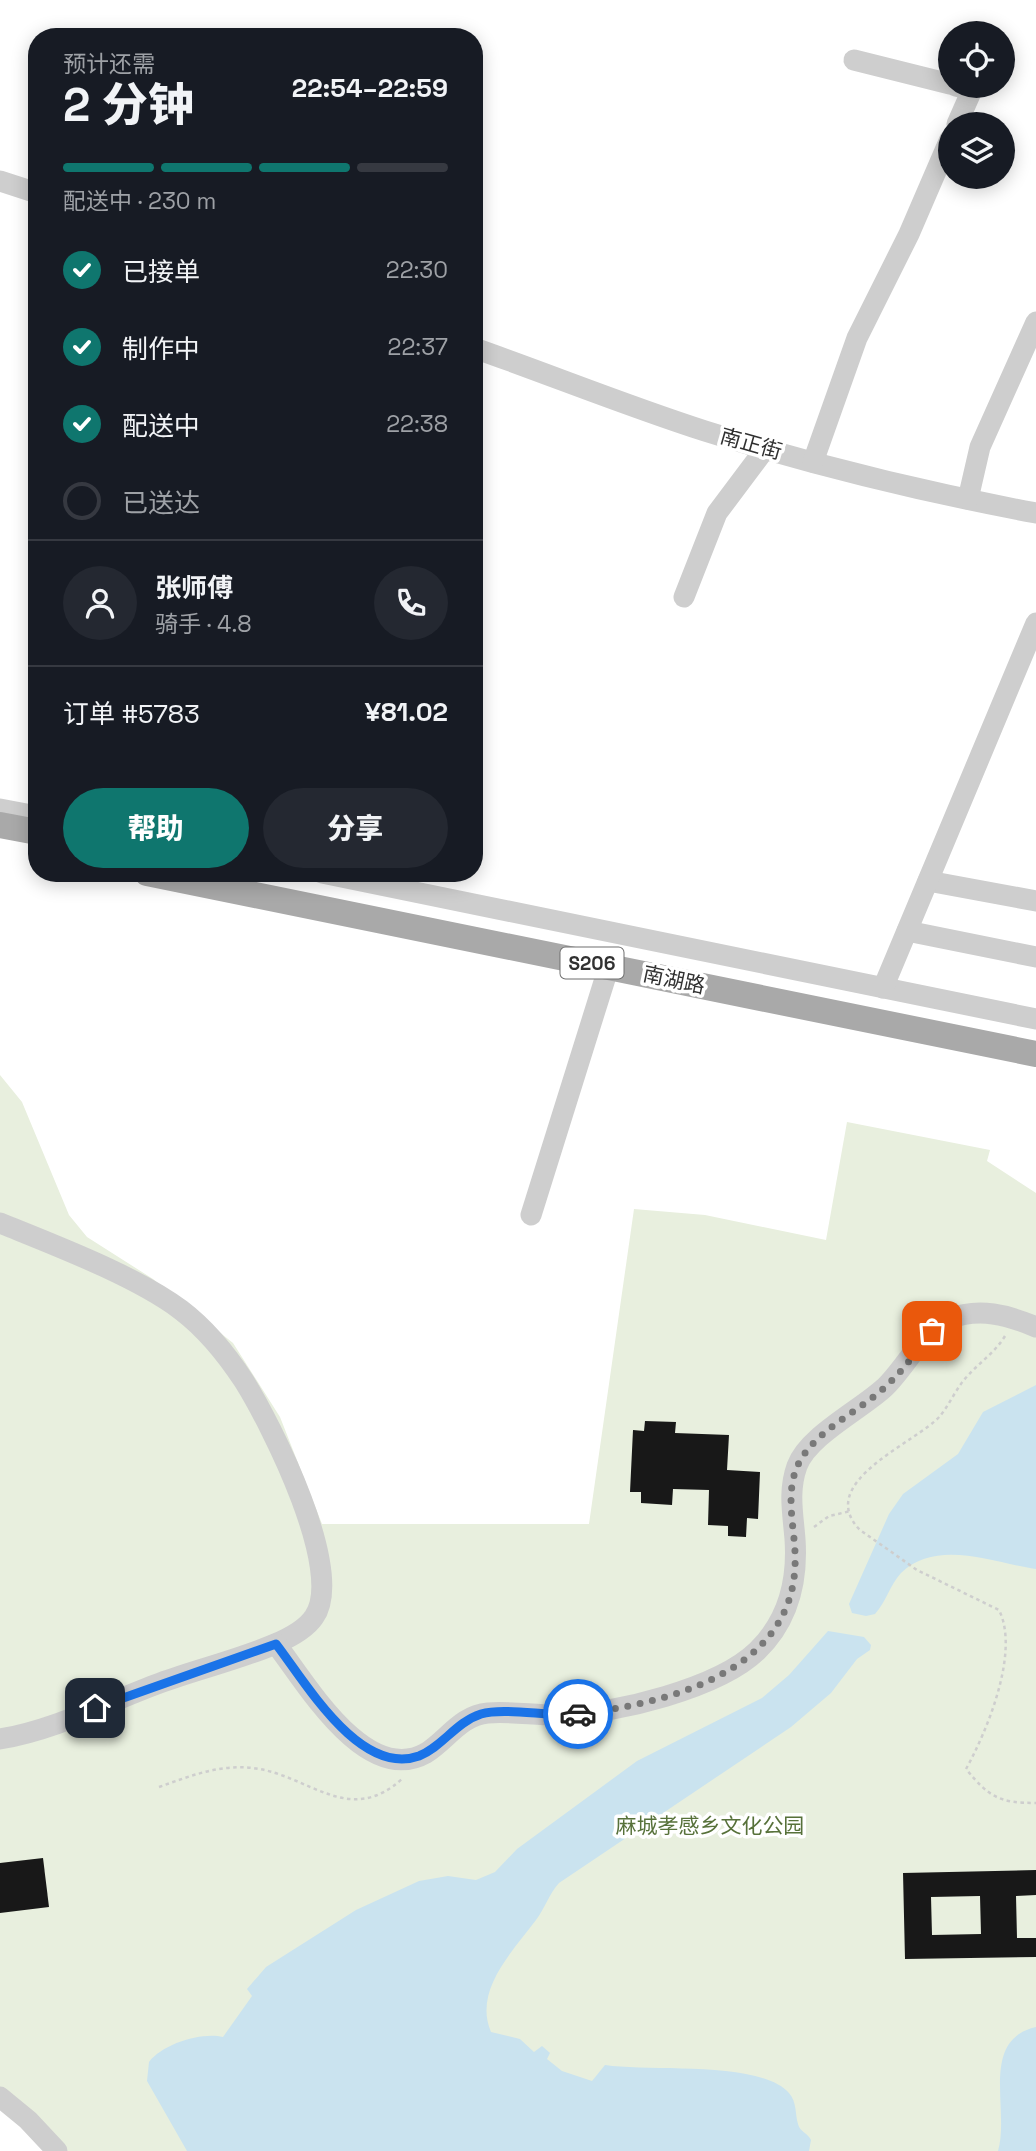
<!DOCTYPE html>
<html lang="zh">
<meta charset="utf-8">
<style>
body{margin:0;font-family:"Space Grotesk","Noto Sans SC",sans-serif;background:#242831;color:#f1f3f6;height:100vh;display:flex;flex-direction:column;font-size:26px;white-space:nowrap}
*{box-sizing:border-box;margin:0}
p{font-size:23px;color:#9ea1a6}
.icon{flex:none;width:38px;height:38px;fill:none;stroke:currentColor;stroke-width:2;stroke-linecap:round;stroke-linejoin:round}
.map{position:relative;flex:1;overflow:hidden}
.panel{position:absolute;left:28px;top:28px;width:455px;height:854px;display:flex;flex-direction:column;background:#171b24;border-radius:28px;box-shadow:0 4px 18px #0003}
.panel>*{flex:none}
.buttons{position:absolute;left:938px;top:21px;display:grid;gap:14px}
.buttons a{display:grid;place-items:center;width:77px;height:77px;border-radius:50%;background:#171b24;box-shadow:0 4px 18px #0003;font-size:35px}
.pin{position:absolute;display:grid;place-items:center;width:60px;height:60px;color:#fff;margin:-30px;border-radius:14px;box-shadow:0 4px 10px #0006}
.courier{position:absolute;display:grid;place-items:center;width:70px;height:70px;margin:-35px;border:5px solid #1a73e8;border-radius:50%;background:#fff;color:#222;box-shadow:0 2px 9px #0007}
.summary em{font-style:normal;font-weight:800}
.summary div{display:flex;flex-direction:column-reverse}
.summary{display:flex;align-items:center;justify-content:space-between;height:119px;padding:0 35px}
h1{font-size:46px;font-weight:800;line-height:52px}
.bar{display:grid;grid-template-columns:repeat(4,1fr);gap:10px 7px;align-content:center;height:84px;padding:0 35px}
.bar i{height:9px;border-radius:5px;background:#363941}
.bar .active{background:#0f766e}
.bar p{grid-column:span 4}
.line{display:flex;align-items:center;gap:18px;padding:0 35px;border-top:2px solid #363941}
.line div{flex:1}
.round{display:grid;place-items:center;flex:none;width:74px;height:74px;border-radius:37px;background:#242831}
ol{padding:0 35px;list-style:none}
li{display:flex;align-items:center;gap:21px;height:77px}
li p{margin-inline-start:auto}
li .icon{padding:7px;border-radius:50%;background:#0f766e;color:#fff;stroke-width:4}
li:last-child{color:#9ea1a6}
li i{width:38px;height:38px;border:4px solid #363941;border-radius:50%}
.button{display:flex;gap:14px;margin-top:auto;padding:14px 35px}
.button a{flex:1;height:80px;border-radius:42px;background:#0f766e;color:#fff;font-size:28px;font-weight:800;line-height:80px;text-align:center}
.button a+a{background:#242831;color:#f1f3f6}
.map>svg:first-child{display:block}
.green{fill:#e8efde}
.water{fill:#cae3ef}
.building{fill:#181818;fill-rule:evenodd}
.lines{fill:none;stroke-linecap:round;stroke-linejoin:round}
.path{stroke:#cecece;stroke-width:2.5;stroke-dasharray:3.5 3.5;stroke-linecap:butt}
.minor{stroke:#cecece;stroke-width:21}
.major{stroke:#a9a9a9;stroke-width:26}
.done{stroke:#797979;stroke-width:7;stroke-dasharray:0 12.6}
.route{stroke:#1a73e8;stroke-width:9}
.labels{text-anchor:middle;stroke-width:7;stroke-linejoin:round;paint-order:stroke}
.shield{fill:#fff;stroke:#6f6f6f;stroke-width:2}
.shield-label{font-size:19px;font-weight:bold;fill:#313131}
.street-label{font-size:21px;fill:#313131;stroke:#fff}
.park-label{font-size:21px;fill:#57713a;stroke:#fff}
</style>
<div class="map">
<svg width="1036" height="2151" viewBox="0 0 1036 2151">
<rect width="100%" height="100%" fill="#fff"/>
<path class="green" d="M 0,1075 L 22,1102 L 69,1215 L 87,1237 L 153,1279 L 233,1343 L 280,1417 L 322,1524 L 589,1524 L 634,1209 L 705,1215 L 826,1240 L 847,1122 L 990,1150 L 987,1161 L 1036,1193 L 1036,2151 L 46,2151 L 0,2105 Z"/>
<g class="water">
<path d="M 1036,1385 L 1036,1569 C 994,1563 937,1538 901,1573 C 890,1585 886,1602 875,1614 L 866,1616 L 852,1613 L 849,1604 L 889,1514 L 903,1494 L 958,1454 L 983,1412 Z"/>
<path d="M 828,1631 L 864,1637 L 871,1645 L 870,1650 L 857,1659 L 831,1693 L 791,1727 L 559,1883 C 549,1894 545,1908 536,1920 C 513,1951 473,1990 491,2032 L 520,2039 L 534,2052 L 542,2046 L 550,2053 L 547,2059 L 562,2071 L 592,2081 L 605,2065 C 650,2072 760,2060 789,2093 C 797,2102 795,2114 798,2124 C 800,2132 808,2133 811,2140 L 809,2151 L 187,2151 L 147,2081 L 149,2062 C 163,2044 201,2032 223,2037 L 252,1996 L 247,1989 L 266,1967 L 356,1910 L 419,1881 L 448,1876 L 476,1880 L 495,1872 L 517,1849 L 637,1761 L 762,1698 L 789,1675 Z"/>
<path d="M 1036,2027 L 1036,2151 L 998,2151 C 1010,2110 979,2040 1036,2027 Z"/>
</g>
<g class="building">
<path d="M 645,1421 L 676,1422 L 675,1433 L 729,1435 L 727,1470 L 760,1472 L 758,1519 L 747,1518 L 746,1537 L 728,1536 L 728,1526 L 708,1525 L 709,1490 L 673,1489 L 672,1505 L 641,1503 L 641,1492 L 630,1492 L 633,1430 L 644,1431 Z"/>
<path d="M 43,1858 L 49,1907 L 0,1913 L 0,1863 Z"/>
<path d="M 1036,1870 L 1036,1895 L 1016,1896 L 1017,1938 L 1036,1938 L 1036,1957 L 905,1959 L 903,1873 ZM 980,1896 L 981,1934 L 932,1935 L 931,1897 Z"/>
</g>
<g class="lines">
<g class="path">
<path d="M 1005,1336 C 994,1354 977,1364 964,1380 C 955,1391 949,1405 940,1416 C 918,1442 813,1482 860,1530 L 917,1570 L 999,1610 C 1020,1652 987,1731 966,1769 C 989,1797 999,1803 1036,1803"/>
<path d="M 814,1527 L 829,1516 L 851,1511"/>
<path d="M 159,1787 C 190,1776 220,1764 253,1768 C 310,1775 349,1828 403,1778"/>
</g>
<g class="minor">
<path d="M 854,60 L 950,84"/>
<path d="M 956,86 L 972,90 L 957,124"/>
<path d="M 0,181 L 37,193"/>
<path d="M 474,348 C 551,375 627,406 705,431 C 813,465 924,492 1036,513"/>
<path d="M 813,462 L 857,338 L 909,234 L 950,139"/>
<path d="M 968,499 L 980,447 L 1036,322"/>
<path d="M 684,597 L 717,513 L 765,449"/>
<path d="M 0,809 L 37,816"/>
<path d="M 322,873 L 1036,1019"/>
<path d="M 928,881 L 1036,901"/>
<path d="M 907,931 L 1036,957"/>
<path d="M 883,988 L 1036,623"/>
<path d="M 531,1215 L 609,966"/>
<path d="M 0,1223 C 54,1245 136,1276 181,1310 C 206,1329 227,1355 244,1381 C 271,1424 346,1572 314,1617 C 306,1629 289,1638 275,1644 C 238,1660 198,1669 160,1683 C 108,1702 55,1730 0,1739"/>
<path d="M 276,1644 C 306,1683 366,1787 426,1753 C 447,1740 461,1715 488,1713 C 513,1711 538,1716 562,1715 C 615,1714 719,1688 757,1651 C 788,1621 798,1582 795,1539 C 793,1514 788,1491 797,1466 C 808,1436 860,1410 884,1388 C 904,1370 925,1328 949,1319 C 979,1307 1008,1315 1036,1327"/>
<path d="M 0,2097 L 28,2120 L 57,2151"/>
</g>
<g class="major">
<path d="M 0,825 L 37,832"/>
<path d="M 147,873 L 1036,1054"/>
</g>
</g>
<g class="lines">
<path class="done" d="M 578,1714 C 665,1704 791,1673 795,1566 C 797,1532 782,1493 800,1461 C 817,1430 858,1412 884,1388 C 902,1372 917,1351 932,1331"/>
<path class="route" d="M 95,1708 L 276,1644 C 306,1683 360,1777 419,1756 C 442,1747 456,1722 481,1714 C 505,1707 550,1717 578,1714"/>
</g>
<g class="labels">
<rect class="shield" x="560.5" y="947.5" width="63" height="31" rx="5"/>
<g class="shield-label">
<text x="592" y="970">S206</text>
</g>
<g class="street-label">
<text transform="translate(751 444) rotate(16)" y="7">南正街</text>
<text transform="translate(674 980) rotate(12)" y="7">南湖路</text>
</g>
<g class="park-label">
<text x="710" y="1833">麻城孝感乡文化公园</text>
</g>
</g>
</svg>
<div class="buttons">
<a><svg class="icon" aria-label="locate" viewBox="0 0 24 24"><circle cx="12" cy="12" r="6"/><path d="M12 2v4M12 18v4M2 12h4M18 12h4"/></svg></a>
<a><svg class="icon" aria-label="layers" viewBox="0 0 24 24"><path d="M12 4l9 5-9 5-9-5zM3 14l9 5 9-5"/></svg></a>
</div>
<div class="pin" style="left:932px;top:1331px;background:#ea580c"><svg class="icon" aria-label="bag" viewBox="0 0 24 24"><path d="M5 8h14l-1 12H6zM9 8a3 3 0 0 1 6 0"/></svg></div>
<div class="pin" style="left:95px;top:1708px;background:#1f2937"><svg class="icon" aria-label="home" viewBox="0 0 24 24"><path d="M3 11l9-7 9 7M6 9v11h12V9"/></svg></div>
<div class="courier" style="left:578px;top:1714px"><svg class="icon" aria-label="car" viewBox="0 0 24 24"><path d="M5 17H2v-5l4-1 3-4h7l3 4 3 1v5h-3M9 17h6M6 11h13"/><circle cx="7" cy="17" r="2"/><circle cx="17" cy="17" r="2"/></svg></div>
<section class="panel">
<div class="summary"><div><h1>2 分钟</h1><p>预计还需</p></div><em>22:54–22:59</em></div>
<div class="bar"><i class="active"></i><i class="active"></i><i class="active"></i><i></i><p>配送中 · 230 m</p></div>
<ol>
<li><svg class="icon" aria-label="check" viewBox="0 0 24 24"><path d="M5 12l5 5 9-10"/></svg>已接单<p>22:30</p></li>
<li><svg class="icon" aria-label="check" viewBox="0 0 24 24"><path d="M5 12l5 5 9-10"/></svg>制作中<p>22:37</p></li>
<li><svg class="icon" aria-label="check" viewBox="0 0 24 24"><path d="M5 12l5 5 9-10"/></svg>配送中<p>22:38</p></li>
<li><i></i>已送达</li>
</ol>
<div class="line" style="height:126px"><a class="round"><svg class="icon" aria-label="person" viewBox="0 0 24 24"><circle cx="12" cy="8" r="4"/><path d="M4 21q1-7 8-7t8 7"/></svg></a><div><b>张师傅</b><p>骑手 · 4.8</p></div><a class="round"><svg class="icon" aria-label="phone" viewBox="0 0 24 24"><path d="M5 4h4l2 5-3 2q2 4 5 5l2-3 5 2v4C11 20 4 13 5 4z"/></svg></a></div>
<div class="line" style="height:91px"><div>订单 #5783</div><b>¥81.02</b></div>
<div class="button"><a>帮助</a><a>分享</a></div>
</section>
</div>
